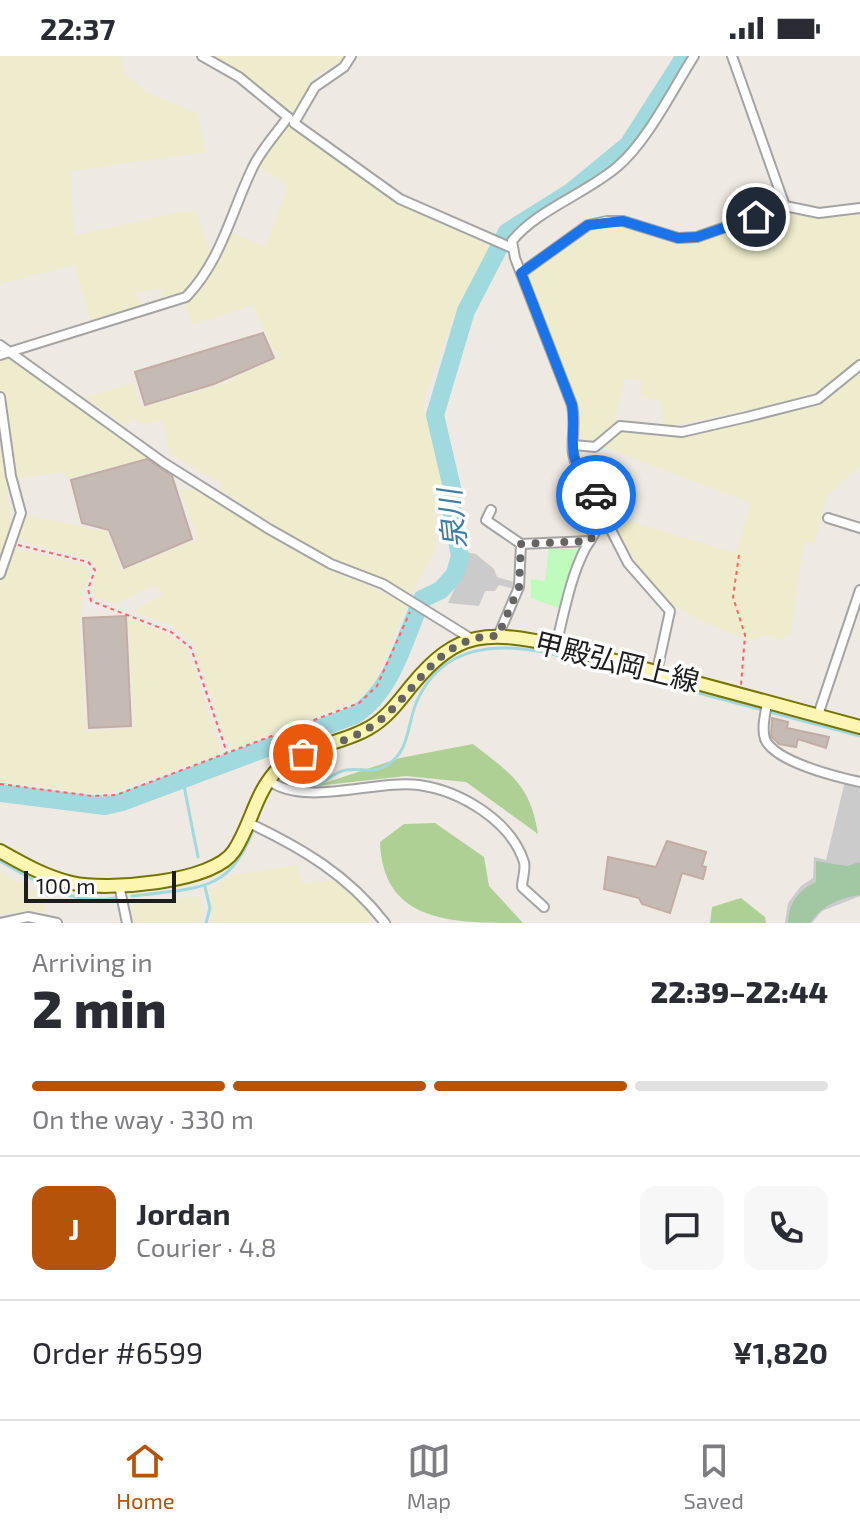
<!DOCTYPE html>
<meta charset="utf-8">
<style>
body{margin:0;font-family:"Exo 2","Noto Sans JP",sans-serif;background:#f7f7f7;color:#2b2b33;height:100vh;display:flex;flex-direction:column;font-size:30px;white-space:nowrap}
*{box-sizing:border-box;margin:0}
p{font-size:26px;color:#7c7c81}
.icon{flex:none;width:44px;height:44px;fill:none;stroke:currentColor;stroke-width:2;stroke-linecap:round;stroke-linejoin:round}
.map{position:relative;height:867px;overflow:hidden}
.drawer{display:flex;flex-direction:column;background:#fff;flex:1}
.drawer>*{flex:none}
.scale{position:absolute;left:24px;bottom:20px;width:152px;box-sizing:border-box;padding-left:8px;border:4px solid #1d1d1d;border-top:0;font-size:22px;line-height:28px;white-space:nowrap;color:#1d1d1d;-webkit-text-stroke:6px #fff;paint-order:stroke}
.pin{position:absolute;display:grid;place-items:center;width:68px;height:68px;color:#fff;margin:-34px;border:4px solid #fff;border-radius:50%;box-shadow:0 2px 8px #0007}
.courier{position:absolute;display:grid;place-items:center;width:80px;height:80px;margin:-40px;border:6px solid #1a73e8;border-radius:50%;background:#fff;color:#222;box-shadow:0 2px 10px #0007}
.headline em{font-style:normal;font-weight:800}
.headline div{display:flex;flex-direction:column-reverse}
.headline{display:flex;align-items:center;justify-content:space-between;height:136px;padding:0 32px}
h1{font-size:52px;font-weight:800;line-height:60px}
.bar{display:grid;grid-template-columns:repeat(4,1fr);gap:12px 8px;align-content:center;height:96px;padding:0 32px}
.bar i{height:10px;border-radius:6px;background:#e1e1e2}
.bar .current{background:#b45309}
.bar p{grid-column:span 4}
.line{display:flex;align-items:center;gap:20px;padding:0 32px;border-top:2px solid #e1e1e2}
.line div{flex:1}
.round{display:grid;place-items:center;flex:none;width:84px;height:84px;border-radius:16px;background:#f7f7f7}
.status{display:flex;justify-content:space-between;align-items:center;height:56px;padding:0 40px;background:#fff;direction:ltr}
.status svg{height:22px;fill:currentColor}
.menu{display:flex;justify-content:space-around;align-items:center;height:112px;border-top:2px solid #e1e1e2;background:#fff;font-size:22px;color:#7c7c81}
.menu a{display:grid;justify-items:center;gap:4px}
.menu .current{color:#b45309}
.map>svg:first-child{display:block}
.religious{fill:#cbcbcb}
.farmland{fill:#eeeccc}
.forest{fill:#aed095}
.cemetery{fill:#a2c8a3}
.park{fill:#bffbbc}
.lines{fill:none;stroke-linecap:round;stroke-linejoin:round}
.stream{stroke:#a0d9de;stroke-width:3}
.river{stroke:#a0d9de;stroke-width:18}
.building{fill:#c6bab5;stroke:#c1ada4;stroke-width:2}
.street-casing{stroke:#a4a4a4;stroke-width:12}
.secondary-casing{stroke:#777400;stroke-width:16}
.path{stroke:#ff6267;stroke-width:2;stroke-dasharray:4 4;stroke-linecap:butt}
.street{stroke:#fff;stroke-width:8}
.secondary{stroke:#fcf6b2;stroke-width:12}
.done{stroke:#666462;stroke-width:8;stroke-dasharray:0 14.4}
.route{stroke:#1a73e8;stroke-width:10}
.labels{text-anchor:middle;stroke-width:7;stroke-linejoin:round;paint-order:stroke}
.street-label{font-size:28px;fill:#1d1d1d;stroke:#fff}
.water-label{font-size:30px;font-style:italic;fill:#417da0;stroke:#fff}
</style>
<div class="status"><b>22:37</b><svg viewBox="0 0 49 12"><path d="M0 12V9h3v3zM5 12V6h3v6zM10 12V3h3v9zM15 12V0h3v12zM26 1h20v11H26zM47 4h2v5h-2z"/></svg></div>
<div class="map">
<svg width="860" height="867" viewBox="0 0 860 867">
<rect width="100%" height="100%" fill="#eee9e2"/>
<g class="religious">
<path d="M 464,496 L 476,498 L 494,513 L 497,521 L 514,526 L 515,533 L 499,529 L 495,535 L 485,535 L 479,550 L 448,547 L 459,523 Z"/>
<path d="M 845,725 L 860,729 L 860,840 L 822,855 L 812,867 L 785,867 L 788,847 L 801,830 L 813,822 L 814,801 L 826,804 Z"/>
</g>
<g class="farmland">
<path d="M 0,0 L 121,0 L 125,18 L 146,36 L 197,57 L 206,96 L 71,115 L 74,180 L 179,156 L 196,156 L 211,198 L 198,223 L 181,237 L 165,242 L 162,232 L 136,237 L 142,250 L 92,267 L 75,209 L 0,228 Z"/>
<path d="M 211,0 L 343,0 L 338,7 L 316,18 L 295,55 L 288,56 L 254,26 Z"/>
<path d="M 288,65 L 384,137 L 492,191 L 457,251 L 422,348 L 443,420 L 434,454 L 436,492 L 412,538 L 321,499 L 219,432 L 222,427 L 170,398 L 163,364 L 141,368 L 136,362 L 124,368 L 85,341 L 134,327 L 141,352 L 217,330 L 278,302 L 253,249 L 193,269 L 184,245 L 208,223 L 230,176 L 266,191 L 288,129 L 257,110 Z"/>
<path d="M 790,155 L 811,161 L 860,160 L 860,301 L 815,340 L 662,372 L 662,345 L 641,340 L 642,325 L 625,322 L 614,368 L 595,386 L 581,384 L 576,345 L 529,218 L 594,174 L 621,171 L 670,188 L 686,188 Z"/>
<path d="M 9,299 L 153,401 L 68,422 L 63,416 L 15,423 L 0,336 L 0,301 Z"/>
<path d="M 860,314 L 860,410 L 827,440 L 815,487 L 804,485 L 791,577 L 782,583 L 766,579 L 750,585 L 693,561 L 671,547 L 642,516 L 609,459 L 736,497 L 751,447 L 602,390 L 622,372 L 660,381 L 685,379 L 825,345 L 845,323 Z"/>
<path d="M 0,391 L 12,472 L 0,501 Z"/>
<path d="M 199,433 L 310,503 L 407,548 L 375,626 L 356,645 L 230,694 L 192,585 L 172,570 L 134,555 L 163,539 L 155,529 L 116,548 L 96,542 L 92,534 L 98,513 L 92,504 L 19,484 L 27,459 L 107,476 L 122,515 L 199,483 L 180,434 Z"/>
<path d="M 16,492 L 85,510 L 91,516 L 83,533 L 80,573 L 86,676 L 135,672 L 128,562 L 168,578 L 187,592 L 222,697 L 114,736 L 92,737 L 0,726 L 0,528 Z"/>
<path d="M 297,809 L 303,828 L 338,823 L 369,854 L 369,867 L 211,867 L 210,834 L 234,819 Z"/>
<path d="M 0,816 L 48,842 L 45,855 L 0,858 Z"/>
<path d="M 199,840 L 204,854 L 201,867 L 134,867 L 132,849 Z"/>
</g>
<g class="forest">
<path d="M 473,688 C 511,718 530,728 538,778 L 466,726 L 406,720 L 316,730 L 400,702 Z"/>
<path d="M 435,767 L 484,801 L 489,830 L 523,867 C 451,867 383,867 380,786 L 404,768 Z"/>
<path d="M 741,842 L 765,861 L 766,867 L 710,867 L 712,851 Z"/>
</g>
<path class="cemetery" d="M 816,805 L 847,810 L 860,806 L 860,839 C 840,842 822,849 810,867 L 788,867 C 789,846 798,835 816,826 Z"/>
<path class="park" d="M 549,493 L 579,493 L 561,553 L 531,542 L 531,523 L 545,525 Z"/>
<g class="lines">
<g class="stream">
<path d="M 183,725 L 198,801"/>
<path d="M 283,727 C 294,729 308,733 319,728 C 328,724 336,715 346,714 C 361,712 374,718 387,709 C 410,696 407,667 417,645 C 442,589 496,586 548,597 L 860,680"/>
<path d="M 0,805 C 38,826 71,850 115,842"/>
<path d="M 205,831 L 210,852 L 206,867"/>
<path d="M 132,840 C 212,831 235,835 261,751"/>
</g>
<path class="river" d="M 0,737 L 105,750 L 122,746 L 355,659 C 393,634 404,584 422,543 L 441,534 L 455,518 L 460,500 L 452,460 L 453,436 L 435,359 L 466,255 L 507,176 L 572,135 L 628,89 L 685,0"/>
</g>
<g class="building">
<path d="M 263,277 L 274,302 L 214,328 L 145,349 L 135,316 Z"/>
<path d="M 147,403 L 172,420 L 192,483 L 124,512 L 109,474 L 82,467 L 71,424 Z"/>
<path d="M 126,560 L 131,670 L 89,672 L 83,562 Z"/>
<path d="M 772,662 L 788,666 L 787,672 L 829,681 L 826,692 L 798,683 L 796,691 L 779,688 L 771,680 Z"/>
<path d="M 667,785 L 706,796 L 702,810 L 706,811 L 703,823 L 682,817 L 670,857 L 642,848 L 639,842 L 604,833 L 608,801 L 656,811 Z"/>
</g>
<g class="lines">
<g class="street-casing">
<g id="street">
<path d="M 202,0 L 239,21 L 289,62"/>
<path d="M 351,0 L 344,11 L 315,31 L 294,67 L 400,143 L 512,192"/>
<path d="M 732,0 L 785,150"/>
<path d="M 521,217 L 588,169 L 607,165 L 623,165 L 678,182 L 697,181 L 785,150 L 819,157 L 860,152"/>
<path d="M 0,289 L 164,407 L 269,473 L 331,508 L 383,528 L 470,582"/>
<path d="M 0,299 L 186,241 C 221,205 231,157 252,113 C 260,95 276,78 288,61"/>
<path d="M 0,341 L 11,420 L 21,457 L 0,518"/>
<path d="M 574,389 L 595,391 L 620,370 L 682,376 L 747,361 L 818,343 L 860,309"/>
<path d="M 491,454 L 486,464 L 521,488 L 590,485"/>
<path d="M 828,462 L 860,472"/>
<path d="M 600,467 L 609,470 L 628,507 L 670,555 L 657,615"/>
<path d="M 498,580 L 519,531 L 521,488"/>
<path d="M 556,589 C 564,558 570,522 585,493 C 592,481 602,469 601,453 C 599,431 576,418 573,398 C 571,381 576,368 572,349 L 515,202 L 512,185 C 537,154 585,138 617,111 C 647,86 673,33 694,0"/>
<path d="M 767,646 C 766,657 761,671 765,683 C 775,706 837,721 860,726"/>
<path d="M 818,659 L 860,534"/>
<path d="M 268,724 C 305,752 376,723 419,729 C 461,735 511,765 524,806 C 526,813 522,824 522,831 L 544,851"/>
<path d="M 247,766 C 302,792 348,819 385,867"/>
<path d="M 119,829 L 127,867"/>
<path d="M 0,867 L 28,861 L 57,867"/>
</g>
</g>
<g class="secondary-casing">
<path id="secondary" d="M 0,795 C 23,808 46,821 72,827 C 106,835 213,827 234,795 C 252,768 255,735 280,711 C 303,690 342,688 369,672 C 387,662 399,645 412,629 C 458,573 489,575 556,589 L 860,671"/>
</g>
<g class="path">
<path d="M 18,489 L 88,506 L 95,514 L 88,533 L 91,545 L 171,576 L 191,592 L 227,697"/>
<path d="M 739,499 L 733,541 L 745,579 L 741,629"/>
<path d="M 0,728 L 92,740 L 116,739 L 359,647 L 377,630 L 410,556"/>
</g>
<use href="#street" class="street"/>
<use href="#secondary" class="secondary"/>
</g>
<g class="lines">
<path class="done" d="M 303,698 C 326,690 351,684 372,670 C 418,639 434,579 498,580 L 519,531 L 521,488 L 590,485 L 600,467 L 596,439"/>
<path class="route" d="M 596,439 C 591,425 577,414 574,400 C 571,384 575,367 572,349 L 521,217 L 588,169 L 623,165 L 678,182 L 697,181 L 756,161"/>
</g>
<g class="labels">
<g class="street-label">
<text transform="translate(617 606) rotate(14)" y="10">甲殿弘岡上線</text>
</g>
<g class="water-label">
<text transform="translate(453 463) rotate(-96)" y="10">泉川</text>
</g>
</g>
</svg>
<div class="scale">100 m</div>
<div class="pin" style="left:303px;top:698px;background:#ea580c"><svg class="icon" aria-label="bag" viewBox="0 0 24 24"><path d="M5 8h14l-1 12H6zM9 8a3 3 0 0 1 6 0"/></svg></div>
<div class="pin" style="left:756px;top:161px;background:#1f2937"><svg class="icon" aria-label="home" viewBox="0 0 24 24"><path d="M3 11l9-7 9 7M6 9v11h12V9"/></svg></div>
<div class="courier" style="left:596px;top:439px"><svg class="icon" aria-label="car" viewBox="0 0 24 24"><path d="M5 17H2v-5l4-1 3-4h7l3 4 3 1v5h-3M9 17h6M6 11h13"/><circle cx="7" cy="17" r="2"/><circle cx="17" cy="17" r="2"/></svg></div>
</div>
<section class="drawer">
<div class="headline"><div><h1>2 min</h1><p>Arriving in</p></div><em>22:39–22:44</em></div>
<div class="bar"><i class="current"></i><i class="current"></i><i class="current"></i><i></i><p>On the way · 330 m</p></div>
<div class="line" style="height:144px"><b class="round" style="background:#b45309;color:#fff">J</b><div><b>Jordan</b><p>Courier · 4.8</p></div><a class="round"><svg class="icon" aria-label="chat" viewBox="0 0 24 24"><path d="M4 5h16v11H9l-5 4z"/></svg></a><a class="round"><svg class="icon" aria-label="phone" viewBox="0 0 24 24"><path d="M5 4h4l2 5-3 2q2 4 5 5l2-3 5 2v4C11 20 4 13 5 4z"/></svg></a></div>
<div class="line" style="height:104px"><div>Order #6599</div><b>¥1,820</b></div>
</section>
<nav class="menu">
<a class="current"><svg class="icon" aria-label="home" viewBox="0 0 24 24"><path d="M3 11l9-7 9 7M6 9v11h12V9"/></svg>Home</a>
<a><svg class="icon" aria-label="map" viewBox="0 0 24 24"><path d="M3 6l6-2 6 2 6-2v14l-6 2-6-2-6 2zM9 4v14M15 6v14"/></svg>Map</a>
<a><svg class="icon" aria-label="saved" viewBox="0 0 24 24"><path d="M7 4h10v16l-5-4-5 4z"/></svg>Saved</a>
</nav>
